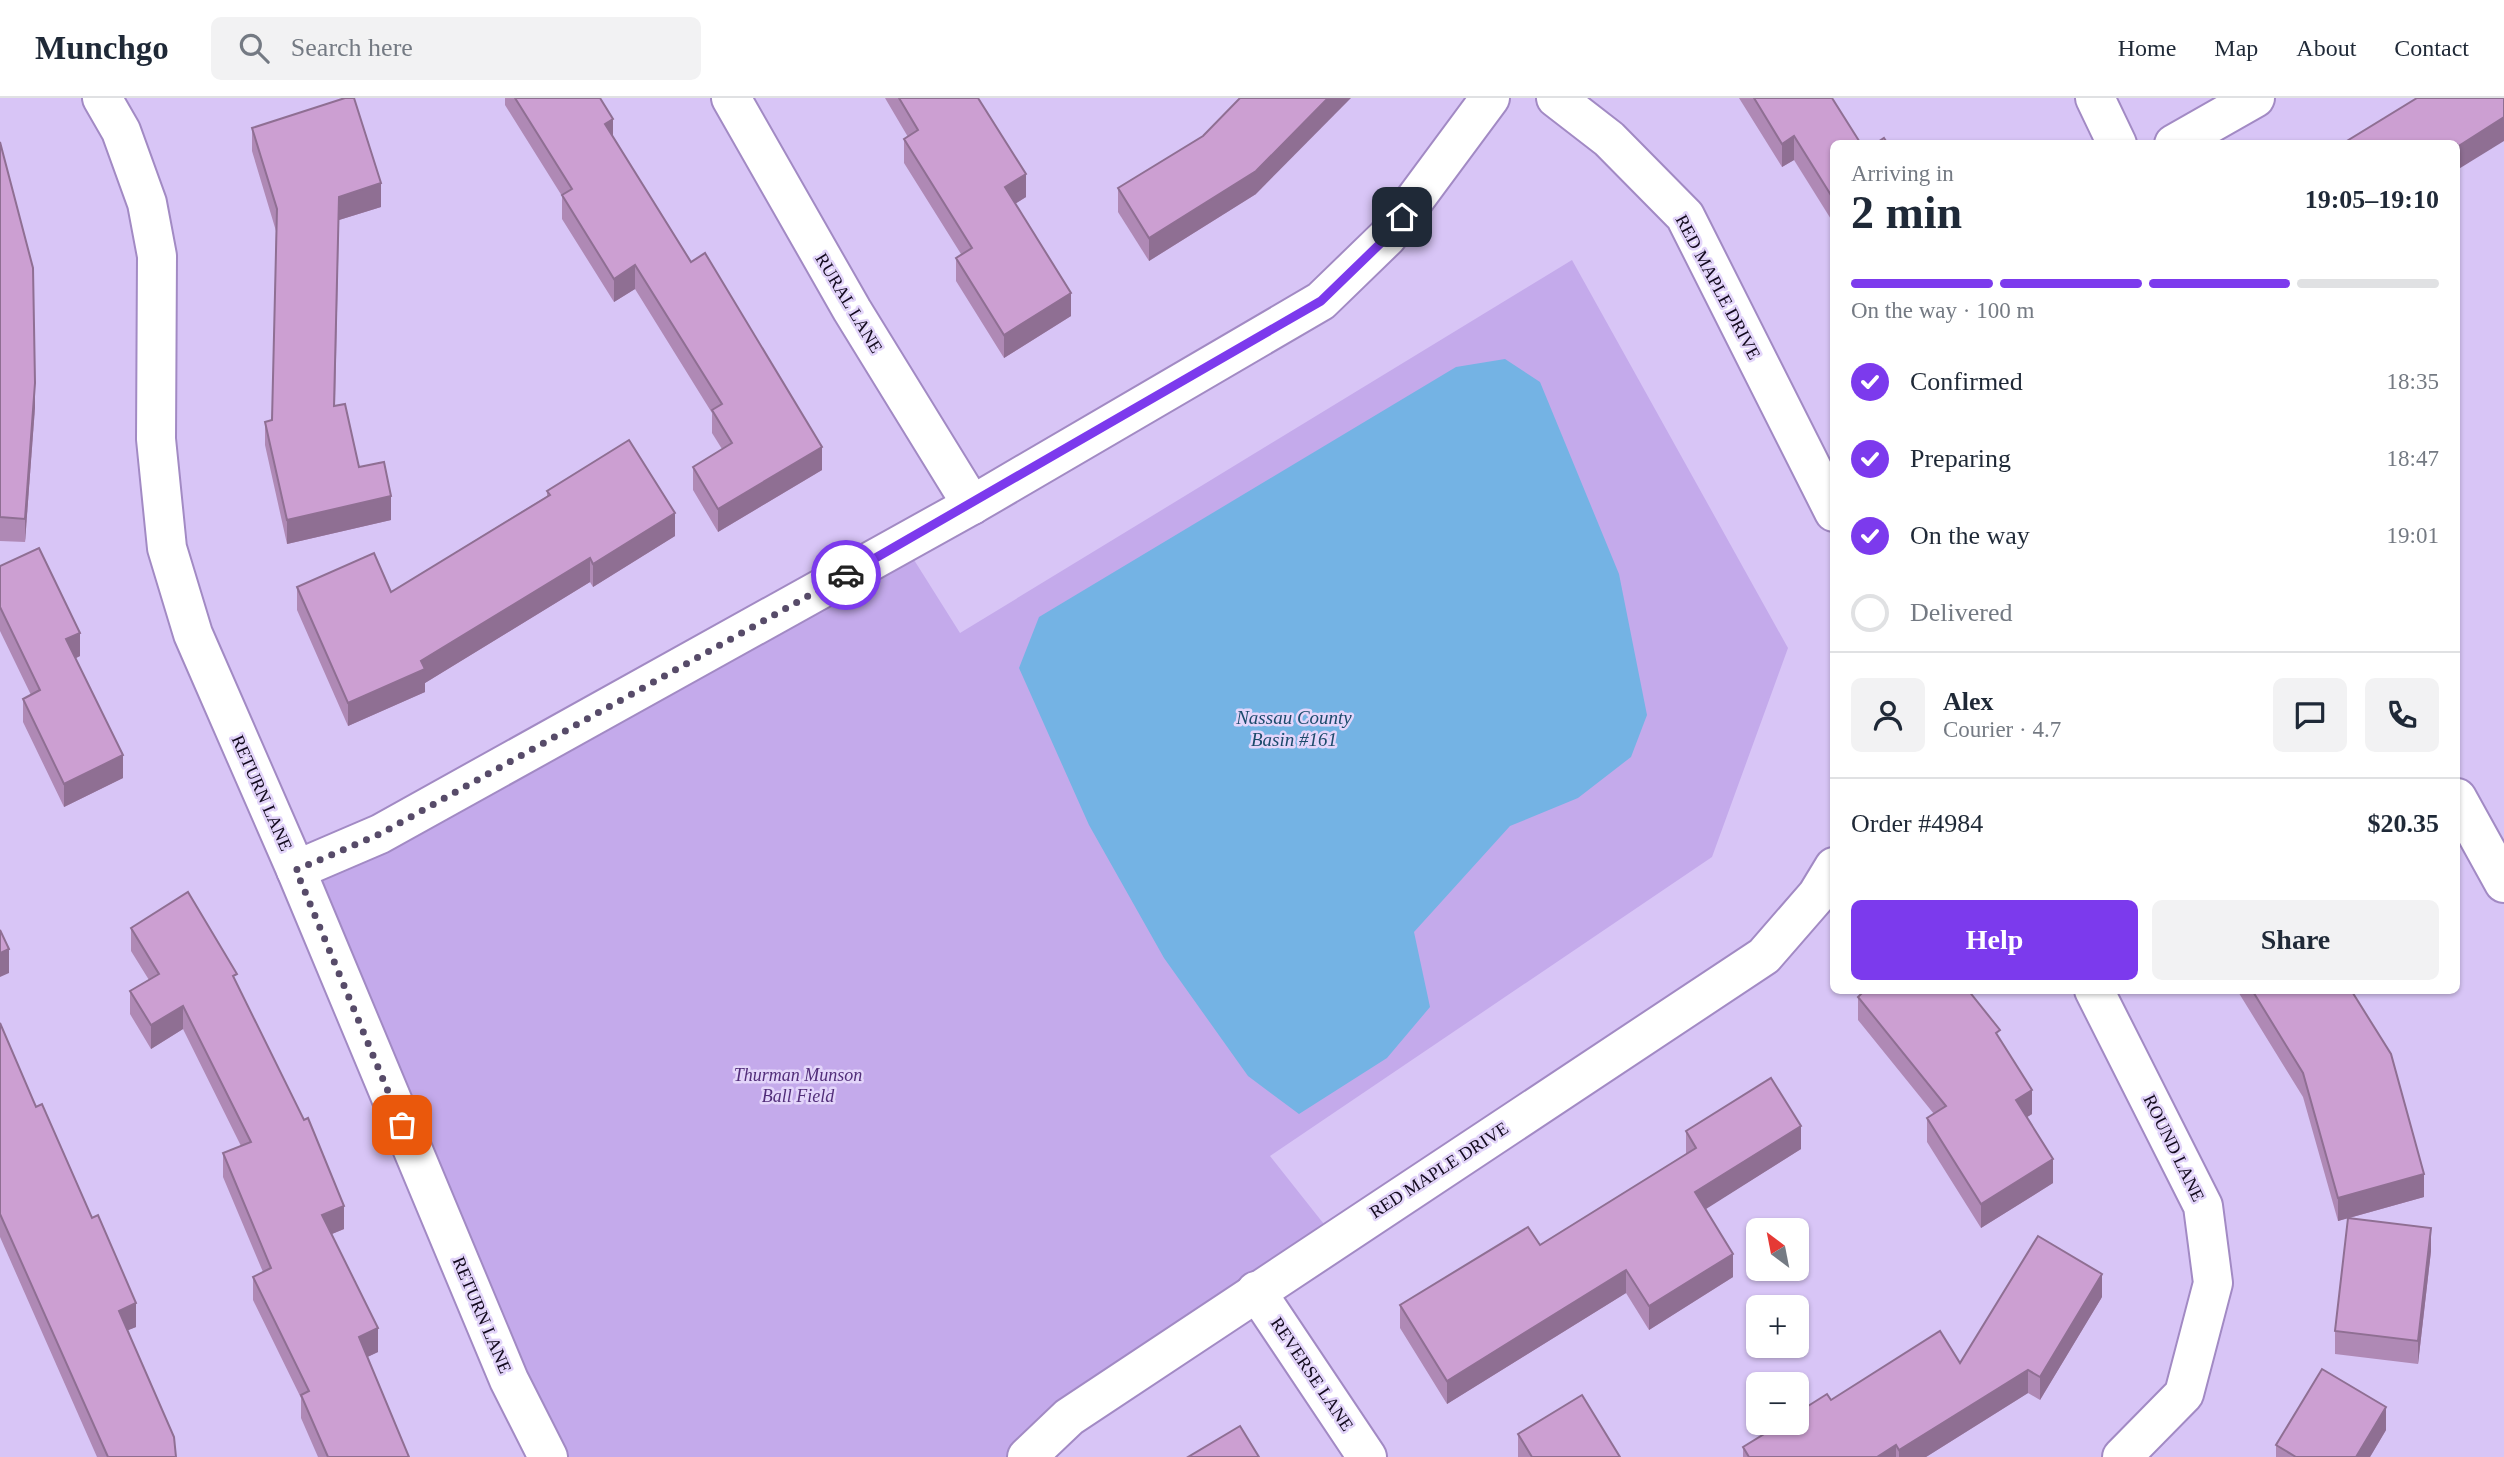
<!DOCTYPE html>
<meta charset="utf-8">
<style>
body{margin:0;font-family:"Times New Roman",serif;background:#f2f2f3;color:#1f2937;height:100vh;display:flex;flex-direction:column;font-size:26px;white-space:nowrap}
*{box-sizing:border-box;margin:0}
p{font-size:23px;color:#747a83}
.icon{flex:none;width:38px;height:38px;fill:none;stroke:currentColor;stroke-width:2;stroke-linecap:round;stroke-linejoin:round}
.map{position:relative;flex:1;overflow:hidden}
.side{position:absolute;left:1830px;top:42px;width:630px;height:854px;display:flex;flex-direction:column;background:#fff;border-radius:10px;box-shadow:0 2px 5px #0004}
.side>*{flex:none}
.needle{width:46px;rotate:328deg}
.fabs{position:absolute;left:1746px;top:1120px;display:grid;gap:14px}
.fabs a{display:grid;place-items:center;width:63px;height:63px;border-radius:10px;background:#fff;box-shadow:0 2px 5px #0004;font-size:35px}
.pin{position:absolute;display:grid;place-items:center;width:60px;height:60px;color:#fff;margin:-30px;border-radius:14px;box-shadow:0 4px 10px #0006}
.courier{position:absolute;display:grid;place-items:center;width:70px;height:70px;margin:-35px;border:5px solid #7c3aed;border-radius:50%;background:#fff;color:#222;box-shadow:0 2px 9px #0007}
.summary em{font-style:normal;font-weight:600}
.summary div{display:flex;flex-direction:column-reverse}
.summary{display:flex;align-items:center;justify-content:space-between;height:119px;padding:0 21px}
h1{font-size:46px;font-weight:600;line-height:52px}
.bar{display:grid;grid-template-columns:repeat(4,1fr);gap:10px 7px;align-content:center;height:84px;padding:0 21px}
.bar i{height:9px;border-radius:5px;background:#e0e1e3}
.bar .current{background:#7c3aed}
.bar p{grid-column:span 4}
.line{display:flex;align-items:center;gap:18px;padding:0 21px;border-top:2px solid #e0e1e3}
.line div{flex:1}
.round{display:grid;place-items:center;flex:none;width:74px;height:74px;border-radius:10px;background:#f2f2f3}
ol{padding:0 21px;list-style:none}
li{display:flex;align-items:center;gap:21px;height:77px}
li p{margin-inline-start:auto}
li .icon{padding:7px;border-radius:50%;background:#7c3aed;color:#fff;stroke-width:4}
li:last-child{color:#747a83}
li i{width:38px;height:38px;border:4px solid #e0e1e3;border-radius:50%}
.cta{display:flex;gap:14px;margin-top:auto;padding:14px 21px}
.cta a{flex:1;height:80px;border-radius:10px;background:#7c3aed;color:#fff;font-size:28px;font-weight:600;line-height:80px;text-align:center}
.cta a+a{background:#f2f2f3;color:#1f2937}
header{display:flex;align-items:center;gap:42px;box-sizing:border-box;height:98px;padding:0 35px;background:#fff;border-bottom:2px solid #e0e1e3}
header strong{font-size:33px}
nav{display:flex;gap:38px;margin-inline-start:auto;font-size:24px}
.search{width:490px;height:63px;background:#f2f2f3;display:flex;align-items:center;gap:18px;box-sizing:border-box;padding:0 24px;border-radius:10px;color:#747a83;font-size:26px}
.map>svg:first-child{display:block}
.green{fill:#c4aaeb}
.water{fill:#74b3e4}
.lines{fill:none;stroke-linecap:round;stroke-linejoin:round}
.minor-casing{stroke:#a28ac4;stroke-width:42}
.secondary-casing{stroke:#a28ac4;stroke-width:42}
.minor{stroke:#fff;stroke-width:38}
.secondary{stroke:#fff;stroke-width:38}
.wall{fill:#af89b5}
.shaded-wall{fill:#8f6f93}
.building{fill:#cc9fd2;stroke:#8f6f93;stroke-width:2}
.done{stroke:#574b69;stroke-width:7;stroke-dasharray:0 12.6}
.route{stroke:#7c3aed;stroke-width:9}
.labels{text-anchor:middle;stroke-width:5;stroke-linejoin:round;paint-order:stroke}
.street-label{font-size:18px;fill:#12091d;stroke:#e3d5fa}
.park-label{font-size:18px;font-style:italic;fill:#522e7a;stroke:#e3d5fa}
.water-label{font-size:19px;font-style:italic;fill:#1b4a6b;stroke:#e3d5fa}
</style>
<header>
<strong>Munchgo</strong>
<div class="search"><svg class="icon" aria-label="search" viewBox="0 0 24 24"><circle cx="10" cy="10" r="6"/><path d="M15 15l6 6"/></svg>Search here</div>
<nav><a>Home</a><a>Map</a><a>About</a><a>Contact</a></nav>
</header>
<div class="map">
<svg width="2504" height="1359" viewBox="0 0 2504 1359">
<rect width="100%" height="100%" fill="#d8c5f6"/>
<path class="green" d="M 1572,162 L 1788,550 L 1712,759 L 1270,1058 L 1331,1135 L 1015,1359 L 560,1359 L 306,776 L 904,446 L 960,535 Z"/>
<path class="water" d="M 1505,261 L 1540,284 L 1619,476 L 1647,617 L 1631,659 L 1578,700 L 1510,728 L 1414,834 L 1430,909 L 1387,960 L 1299,1016 L 1248,978 L 1164,860 L 1089,727 L 1019,570 L 1039,519 L 1456,269 Z"/>
<g class="lines">
<g class="minor-casing">
<g id="minor">
<path d="M 102,0 L 121,33 L 147,105 L 157,158 L 156,341 L 167,450 L 193,536 L 296,772 L 509,1282 L 548,1359"/>
<path d="M 731,0 L 852,212 L 972,407"/>
<path d="M 1556,0 L 1609,41 L 1685,118 L 1834,414"/>
<path d="M 2174,46 L 2255,0"/>
<path d="M 296,772 L 380,736 L 972,407 L 1321,203 L 1387,139 L 1490,0"/>
<path d="M 2094,892 L 2203,1108 L 2213,1185 L 2184,1296 L 2122,1359"/>
<path d="M 1256,1193 L 1367,1359"/>
<path d="M 1027,1359 L 1069,1319 L 1764,858 L 1817,797 L 1834,769"/>
</g>
</g>
<g class="secondary-casing">
<g id="secondary">
<path d="M 2095,0 L 2117,46"/>
<path d="M 2457,700 L 2504,785"/>
</g>
</g>
<use href="#minor" class="minor"/>
<use href="#secondary" class="secondary"/>
</g>
<g class="wall">
<path d="M 505,0 L 600,0 L 613,39 L 822,372 L 718,434 L 693,392 L 693,369 L 722,351 L 712,335 L 712,315 L 635,191 L 614,204 L 562,121 L 562,98 L 505,7 Z"/>
<path d="M 885,0 L 969,0 L 1026,99 L 1015,106 L 1071,218 L 1004,260 L 956,183 L 956,160 L 961,156 L 904,65 L 904,41 L 908,39 Z"/>
<path d="M 1739,0 L 1832,0 L 1834,46 L 1834,126 L 1794,62 L 1782,69 Z"/>
<path d="M 252,30 L 381,109 L 339,122 L 335,308 L 359,369 L 391,422 L 287,446 L 265,347 L 265,324 L 272,322 L 276,133 L 252,53 Z"/>
<path d="M 1203,38 L 1256,96 L 1149,163 L 1118,114 L 1118,90 Z"/>
<path d="M 0,44 L 35,309 L 25,444 L 0,443 Z"/>
<path d="M 547,393 L 675,438 L 593,489 L 590,484 L 425,585 L 425,594 L 348,628 L 297,512 L 297,489 L 391,494 L 547,398 Z"/>
<path d="M 0,468 L 80,558 L 76,560 L 123,680 L 64,709 L 23,624 L 23,601 L 31,597 L 0,533 Z"/>
<path d="M 131,830 L 237,886 L 344,1131 L 332,1136 L 378,1254 L 367,1259 L 409,1359 L 318,1359 L 301,1320 L 301,1300 L 253,1202 L 253,1179 L 263,1174 L 223,1079 L 223,1055 L 241,1048 L 183,931 L 151,951 L 130,916 L 130,893 L 149,882 L 131,853 Z"/>
<path d="M 2237,892 L 2351,892 L 2424,1099 L 2349,1120 L 2431,1153 L 2418,1266 L 2335,1256 L 2335,1233 L 2348,1120 L 2338,1123 L 2303,999 Z"/>
<path d="M 1858,899 L 2000,942 L 2032,1016 L 2027,1019 L 2053,1085 L 1981,1130 L 1927,1044 L 1927,1020 L 1934,1016 L 1858,922 Z"/>
<path d="M 0,925 L 36,1009 L 136,1229 L 128,1232 L 176,1359 L 97,1359 L 0,1139 Z"/>
<path d="M 1686,1033 L 1801,1051 L 1705,1111 L 1733,1179 L 1649,1232 L 1626,1195 L 1447,1306 L 1400,1230 L 1400,1207 L 1540,1147 L 1686,1056 Z"/>
<path d="M 2102,1199 L 2040,1302 L 2028,1295 L 1926,1359 L 1743,1359 L 1743,1349 L 1960,1265 Z"/>
<path d="M 2386,1332 L 2370,1359 L 2276,1359 L 2276,1347 Z"/>
<path d="M 1518,1336 L 1620,1359 L 1518,1359 Z"/>
</g>
<g class="shaded-wall">
<path d="M 1328,0 L 1351,0 L 1256,96 L 1149,163 L 1149,140 Z"/>
<path d="M 2504,19 L 2504,43 L 2457,72 L 2457,49 Z"/>
<path d="M 613,21 L 613,45 L 605,26 Z"/>
<path d="M 1794,38 L 1794,62 L 1782,69 L 1782,46 Z"/>
<path d="M 1026,76 L 1026,99 L 1005,112 L 1005,89 Z"/>
<path d="M 381,85 L 381,109 L 339,122 L 339,99 Z"/>
<path d="M 635,167 L 635,191 L 614,204 L 614,181 Z"/>
<path d="M 1071,195 L 1071,218 L 1004,260 L 1004,237 Z"/>
<path d="M 35,285 L 35,309 L 25,444 L 25,421 Z"/>
<path d="M 822,349 L 822,372 L 718,434 L 718,411 Z"/>
<path d="M 391,398 L 391,422 L 287,446 L 287,422 Z"/>
<path d="M 675,415 L 675,438 L 593,489 L 593,466 Z"/>
<path d="M 590,460 L 590,484 L 425,585 L 425,594 L 348,628 L 348,605 L 421,563 Z"/>
<path d="M 80,535 L 80,558 L 66,565 L 66,541 Z"/>
<path d="M 123,657 L 123,680 L 64,709 L 64,686 Z"/>
<path d="M 9,851 L 9,875 L 0,879 L 0,855 Z"/>
<path d="M 183,908 L 183,931 L 151,951 L 151,927 Z"/>
<path d="M 2032,992 L 2032,1016 L 2016,1026 L 2016,1002 Z"/>
<path d="M 1801,1028 L 1801,1051 L 1695,1118 L 1695,1094 Z"/>
<path d="M 2053,1061 L 2053,1085 L 1981,1130 L 1981,1106 Z"/>
<path d="M 2424,1076 L 2424,1099 L 2338,1123 L 2338,1100 Z"/>
<path d="M 344,1108 L 344,1131 L 322,1140 L 322,1117 Z"/>
<path d="M 2431,1130 L 2431,1153 L 2418,1266 L 2418,1243 Z"/>
<path d="M 1733,1156 L 1733,1179 L 1649,1232 L 1649,1208 Z"/>
<path d="M 1626,1172 L 1626,1195 L 1447,1306 L 1447,1283 Z"/>
<path d="M 2102,1176 L 2102,1199 L 2040,1302 L 2040,1279 Z"/>
<path d="M 136,1205 L 136,1229 L 119,1236 L 119,1213 Z"/>
<path d="M 378,1230 L 378,1254 L 359,1263 L 359,1239 Z"/>
<path d="M 2028,1272 L 2028,1295 L 1926,1359 L 1899,1359 L 1899,1352 Z"/>
<path d="M 2386,1309 L 2386,1332 L 2370,1359 L 2356,1359 Z"/>
<path d="M 1896,1347 L 1896,1359 L 1877,1359 Z"/>
</g>
<g class="building">
<path d="M 345,0 L 354,0 L 381,85 L 339,99 L 334,308 L 345,306 L 359,369 L 384,364 L 391,398 L 287,422 L 265,324 L 272,322 L 277,111 L 252,30 Z"/>
<path d="M 515,0 L 600,0 L 613,21 L 605,26 L 691,164 L 705,155 L 822,349 L 718,411 L 693,369 L 732,345 L 712,312 L 722,306 L 635,167 L 614,181 L 562,97 L 572,91 Z"/>
<path d="M 899,0 L 978,0 L 1026,76 L 1005,89 L 1071,195 L 1004,237 L 956,160 L 972,150 L 904,41 L 918,32 Z"/>
<path d="M 1240,0 L 1328,0 L 1256,73 L 1149,140 L 1118,90 L 1203,38 Z"/>
<path d="M 1754,0 L 1832,0 L 1861,46 L 1834,46 L 1834,102 L 1794,38 L 1782,46 Z"/>
<path d="M 2417,0 L 2504,0 L 2504,19 L 2457,49 L 2457,46 L 2342,46 Z"/>
<path d="M 1884,40 L 1888,46 L 1875,46 Z"/>
<path d="M 0,44 L 33,170 L 35,285 L 25,421 L 0,419 Z"/>
<path d="M 629,342 L 675,415 L 593,466 L 590,460 L 421,563 L 425,571 L 348,605 L 297,489 L 374,455 L 391,494 L 550,397 L 547,393 Z"/>
<path d="M 39,450 L 80,535 L 66,541 L 123,657 L 64,686 L 23,601 L 40,592 L 0,509 L 0,468 Z"/>
<path d="M 188,794 L 237,876 L 233,878 L 304,1022 L 308,1020 L 344,1108 L 322,1117 L 378,1230 L 359,1239 L 409,1359 L 328,1359 L 301,1297 L 309,1293 L 253,1179 L 271,1170 L 223,1055 L 251,1044 L 183,908 L 151,927 L 130,893 L 159,876 L 131,830 Z"/>
<path d="M 0,832 L 9,851 L 0,855 Z"/>
<path d="M 1865,892 L 1968,892 L 2000,932 L 1996,935 L 2032,992 L 2016,1002 L 2053,1061 L 1981,1106 L 1927,1020 L 1946,1008 L 1858,899 Z"/>
<path d="M 2252,892 L 2351,892 L 2391,956 L 2424,1076 L 2338,1100 L 2303,975 Z"/>
<path d="M 0,925 L 36,1009 L 42,1006 L 92,1120 L 98,1117 L 136,1205 L 119,1213 L 174,1339 L 176,1359 L 108,1359 L 0,1116 Z"/>
<path d="M 1771,980 L 1801,1028 L 1695,1094 L 1733,1156 L 1649,1208 L 1626,1172 L 1447,1283 L 1400,1207 L 1528,1129 L 1540,1147 L 1696,1050 L 1686,1033 Z"/>
<path d="M 2348,1120 L 2431,1130 L 2418,1243 L 2335,1233 Z"/>
<path d="M 2038,1138 L 2102,1176 L 2040,1279 L 2028,1272 L 1899,1352 L 1896,1347 L 1877,1359 L 1749,1359 L 1743,1349 L 1782,1325 L 1797,1325 L 1797,1315 L 1827,1296 L 1831,1302 L 1940,1233 L 1960,1265 Z"/>
<path d="M 2322,1271 L 2386,1309 L 2356,1359 L 2296,1359 L 2276,1347 Z"/>
<path d="M 1582,1297 L 1620,1359 L 1532,1359 L 1518,1336 Z"/>
<path d="M 1240,1328 L 1259,1359 L 1188,1359 Z"/>
</g>
<g class="lines">
<path class="done" d="M 402,1027 L 296,772 L 380,736 L 846,477"/>
<path class="route" d="M 846,477 L 1321,203 L 1387,139 L 1402,119"/>
</g>
<g class="labels">
<g class="street-label">
<text transform="translate(1718 189) rotate(62)" y="6">RED MAPLE DRIVE</text>
<text transform="translate(849 205) rotate(59)" y="6">RURAL LANE</text>
<text transform="translate(262 695) rotate(66)" y="6">RETURN LANE</text>
<text transform="translate(2174 1050) rotate(64)" y="6">ROUND LANE</text>
<text transform="translate(1439 1072) rotate(-33)" y="6">RED MAPLE DRIVE</text>
<text transform="translate(482 1217) rotate(67)" y="6">RETURN LANE</text>
<text transform="translate(1312 1276) rotate(56)" y="6">REVERSE LANE</text>
</g>
<g class="park-label">
<text x="798" y="983">Thurman Munson<tspan x="798" dy="21">Ball Field</tspan></text>
</g>
<g class="water-label">
<text x="1294" y="626">Nassau County<tspan x="1294" dy="22">Basin #161</tspan></text>
</g>
</g>
</svg>
<div class="fabs">
<a><svg class="needle" viewBox="-14 -14 28 28"><path d="M0-13l5 13h-10z" fill="#e53935"/><path d="M0 13l5-13h-10z" fill="#747a83"/></svg></a>
<a>+</a>
<a>−</a>
</div>
<div class="pin" style="left:402px;top:1027px;background:#ea580c"><svg class="icon" aria-label="bag" viewBox="0 0 24 24"><path d="M5 8h14l-1 12H6zM9 8a3 3 0 0 1 6 0"/></svg></div>
<div class="pin" style="left:1402px;top:119px;background:#1f2937"><svg class="icon" aria-label="home" viewBox="0 0 24 24"><path d="M3 11l9-7 9 7M6 9v11h12V9"/></svg></div>
<div class="courier" style="left:846px;top:477px"><svg class="icon" aria-label="car" viewBox="0 0 24 24"><path d="M5 17H2v-5l4-1 3-4h7l3 4 3 1v5h-3M9 17h6M6 11h13"/><circle cx="7" cy="17" r="2"/><circle cx="17" cy="17" r="2"/></svg></div>
<section class="side">
<div class="summary"><div><h1>2 min</h1><p>Arriving in</p></div><em>19:05–19:10</em></div>
<div class="bar"><i class="current"></i><i class="current"></i><i class="current"></i><i></i><p>On the way · 100 m</p></div>
<ol>
<li><svg class="icon" aria-label="check" viewBox="0 0 24 24"><path d="M5 12l5 5 9-10"/></svg>Confirmed<p>18:35</p></li>
<li><svg class="icon" aria-label="check" viewBox="0 0 24 24"><path d="M5 12l5 5 9-10"/></svg>Preparing<p>18:47</p></li>
<li><svg class="icon" aria-label="check" viewBox="0 0 24 24"><path d="M5 12l5 5 9-10"/></svg>On the way<p>19:01</p></li>
<li><i></i>Delivered</li>
</ol>
<div class="line" style="height:126px"><a class="round"><svg class="icon" aria-label="person" viewBox="0 0 24 24"><circle cx="12" cy="8" r="4"/><path d="M4 21q1-7 8-7t8 7"/></svg></a><div><b>Alex</b><p>Courier · 4.7</p></div><a class="round"><svg class="icon" aria-label="chat" viewBox="0 0 24 24"><path d="M4 5h16v11H9l-5 4z"/></svg></a><a class="round"><svg class="icon" aria-label="phone" viewBox="0 0 24 24"><path d="M5 4h4l2 5-3 2q2 4 5 5l2-3 5 2v4C11 20 4 13 5 4z"/></svg></a></div>
<div class="line" style="height:91px"><div>Order #4984</div><b>$20.35</b></div>
<div class="cta"><a>Help</a><a>Share</a></div>
</section>
</div>
